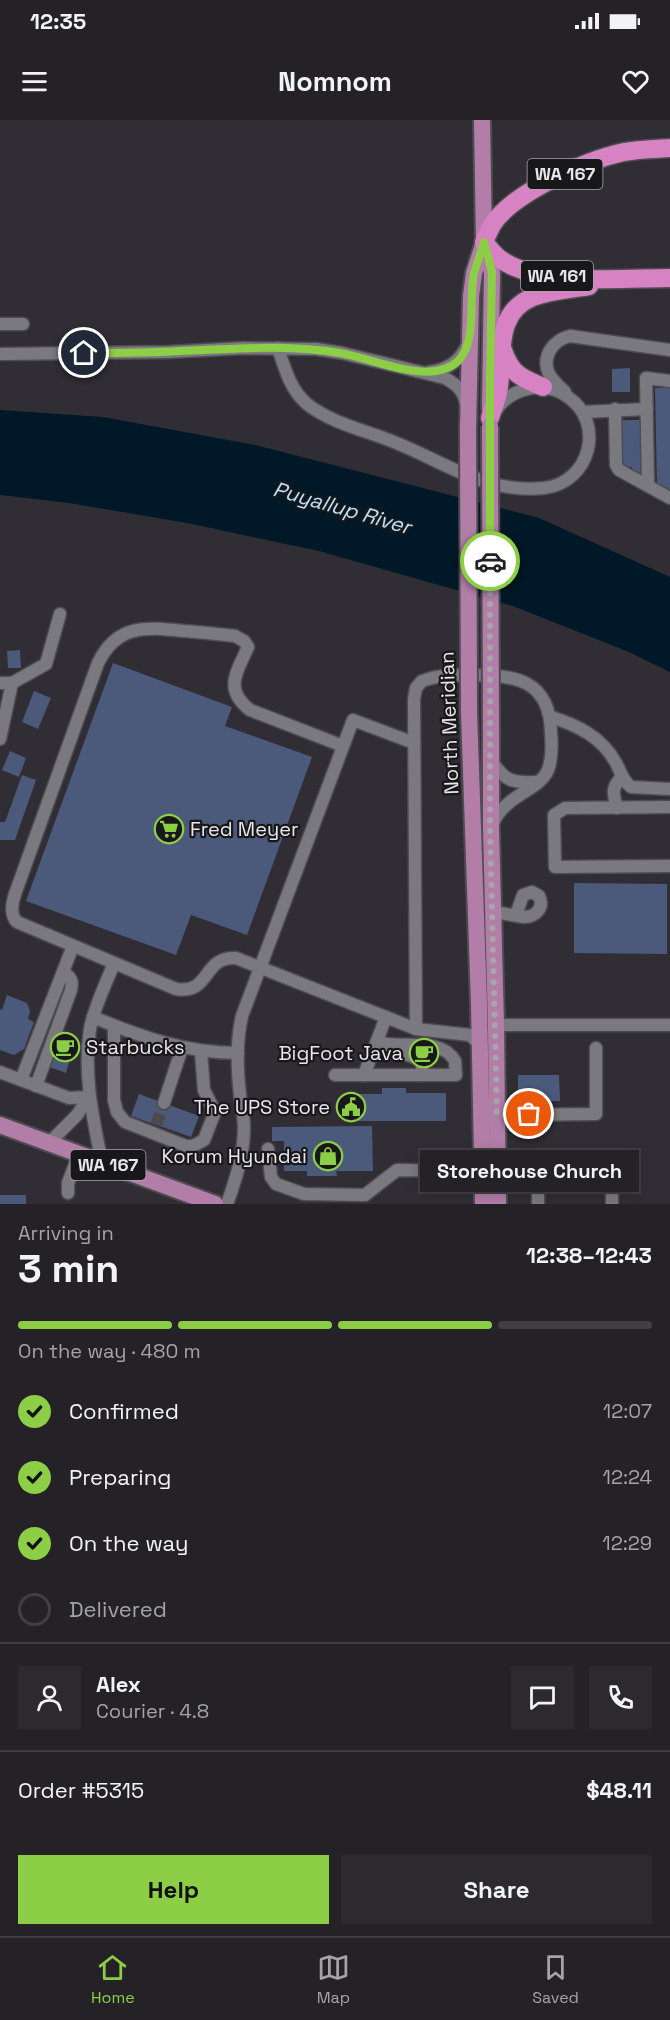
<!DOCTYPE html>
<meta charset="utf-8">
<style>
body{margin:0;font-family:"Space Grotesk",sans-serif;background:#2c2a2f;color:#f1f3f6;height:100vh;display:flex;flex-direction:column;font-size:22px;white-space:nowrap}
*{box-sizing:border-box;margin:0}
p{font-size:20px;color:#a3a4a7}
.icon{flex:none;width:33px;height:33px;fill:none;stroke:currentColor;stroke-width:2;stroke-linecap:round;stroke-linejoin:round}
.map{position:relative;height:1084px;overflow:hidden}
.drawer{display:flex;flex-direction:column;background:#242227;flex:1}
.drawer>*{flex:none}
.pin{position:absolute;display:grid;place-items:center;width:51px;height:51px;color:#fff;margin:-26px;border:3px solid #fff;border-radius:50%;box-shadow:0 2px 6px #0007}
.courier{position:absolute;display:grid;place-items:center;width:60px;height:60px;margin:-30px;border:4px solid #8cce45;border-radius:50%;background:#fff;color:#222;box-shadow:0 2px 8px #0007}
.bubble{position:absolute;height:42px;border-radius:0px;background:#242227;box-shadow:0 3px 15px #0003,0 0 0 2px #413f44;font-size:20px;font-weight:700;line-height:42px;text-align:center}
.overview em{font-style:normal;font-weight:700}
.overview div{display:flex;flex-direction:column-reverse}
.overview{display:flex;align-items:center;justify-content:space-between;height:102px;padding:0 18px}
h1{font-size:39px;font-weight:700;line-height:45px}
.bar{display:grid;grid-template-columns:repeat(4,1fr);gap:9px 6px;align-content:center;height:72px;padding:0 18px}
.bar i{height:8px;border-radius:4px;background:#413f44}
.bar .active{background:#8cce45}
.bar p{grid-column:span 4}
.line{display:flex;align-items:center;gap:15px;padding:0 18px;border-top:2px solid #413f44}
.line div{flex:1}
.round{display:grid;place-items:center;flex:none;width:63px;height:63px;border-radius:0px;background:#2c2a2f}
ol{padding:0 18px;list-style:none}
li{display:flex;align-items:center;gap:18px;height:66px}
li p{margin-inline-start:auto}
li .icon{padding:6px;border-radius:50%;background:#8cce45;color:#111;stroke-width:4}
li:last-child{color:#a3a4a7}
li i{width:33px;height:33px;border:3px solid #413f44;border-radius:50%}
.button{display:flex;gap:12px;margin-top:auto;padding:12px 18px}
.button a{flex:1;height:69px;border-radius:0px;background:#8cce45;color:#111;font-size:24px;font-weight:700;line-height:69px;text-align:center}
.button a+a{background:#2c2a2f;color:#f1f3f6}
.status{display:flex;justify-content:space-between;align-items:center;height:42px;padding:0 30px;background:#242227;direction:ltr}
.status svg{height:16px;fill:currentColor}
header{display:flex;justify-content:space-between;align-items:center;height:78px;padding:0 18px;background:#242227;font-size:27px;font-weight:700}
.dock{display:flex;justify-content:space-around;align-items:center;height:84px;border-top:2px solid #413f44;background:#242227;font-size:16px;color:#a3a4a7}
.dock a{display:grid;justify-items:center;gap:3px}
.dock .active{color:#8cce45}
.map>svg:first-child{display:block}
.water{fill:#001827}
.building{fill:#4b597b}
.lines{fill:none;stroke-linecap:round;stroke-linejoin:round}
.minor-tunnel{stroke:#4c4a4f;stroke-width:12;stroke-dasharray:12 6;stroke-linecap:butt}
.minor-casing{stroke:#4e4c52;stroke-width:15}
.major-casing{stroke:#4e4c52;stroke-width:20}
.highway-casing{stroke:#4e4c52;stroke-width:21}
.minor{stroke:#7b7980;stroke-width:12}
.major{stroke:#b27ea8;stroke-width:16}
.highway{stroke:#d682c3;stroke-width:18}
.major-bridge-casing{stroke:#4e4c52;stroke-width:20;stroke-linecap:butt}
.major-bridge{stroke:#b27ea8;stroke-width:16}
.done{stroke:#a8a6aa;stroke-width:6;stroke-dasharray:0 10.8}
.route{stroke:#8cce45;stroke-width:8}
.labels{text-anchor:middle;stroke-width:4.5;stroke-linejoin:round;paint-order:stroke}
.shield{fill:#18171a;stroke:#aaa8ac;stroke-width:1.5}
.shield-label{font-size:18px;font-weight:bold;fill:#e8e6ea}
.street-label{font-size:20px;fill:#e8e6ea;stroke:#18171a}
.poi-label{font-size:20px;fill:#e8e6ea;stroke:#18171a;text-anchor:end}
.water-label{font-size:21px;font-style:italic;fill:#b9e1f8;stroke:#18171a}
</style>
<div class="status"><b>12:35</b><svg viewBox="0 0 49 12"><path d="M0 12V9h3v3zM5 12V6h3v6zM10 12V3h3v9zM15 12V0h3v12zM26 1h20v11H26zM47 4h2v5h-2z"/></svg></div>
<header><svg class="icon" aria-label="menu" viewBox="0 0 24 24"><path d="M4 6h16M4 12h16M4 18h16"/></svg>Nomnom<svg class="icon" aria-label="heart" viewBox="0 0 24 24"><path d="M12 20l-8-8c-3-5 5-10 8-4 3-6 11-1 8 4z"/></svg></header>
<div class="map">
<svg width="670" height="1084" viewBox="0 0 670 1084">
<rect width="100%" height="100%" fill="#302e34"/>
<path class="water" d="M 0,290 L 103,297 L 255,325 L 345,348 L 539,398 L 670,457 L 670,552 L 629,532 L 513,486 L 319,431 L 187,403 L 69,383 L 0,375 Z"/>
<g class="building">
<path d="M 630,248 L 630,272 L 612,272 L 612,249 Z"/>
<path d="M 655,268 L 670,268 L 670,373 L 666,373 L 666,367 L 657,367 Z"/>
<path d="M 621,300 L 642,300 L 643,353 L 632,353 L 632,347 L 622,347 Z"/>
<path d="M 20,530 L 21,548 L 8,548 L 7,531 Z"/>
<path d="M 113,543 L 232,587 L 225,606 L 312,637 L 247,815 L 191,795 L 176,835 L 26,781 Z"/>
<path d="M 34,571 L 51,578 L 38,609 L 22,602 Z"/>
<path d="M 10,631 L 26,638 L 19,657 L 2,650 Z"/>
<path d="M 22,655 L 36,660 L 15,720 L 0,720 L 0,702 L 5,702 Z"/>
<path d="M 574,763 L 667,764 L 667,834 L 574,833 Z"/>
<path d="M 7,875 L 27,883 L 30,891 L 28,899 L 34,902 L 24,929 L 14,935 L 0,930 L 0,889 L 2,890 Z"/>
<path d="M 61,913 L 76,919 L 66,953 L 49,947 Z"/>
<path d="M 416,926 L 435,932 L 432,941 L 413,934 Z"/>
<path d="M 518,955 L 559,955 L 560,981 L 518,981 Z"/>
<path d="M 382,968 L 406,968 L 406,973 L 446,973 L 446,1001 L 345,1001 L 345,974 L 382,974 Z"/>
<path d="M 139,974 L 199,996 L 191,1017 L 131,996 Z"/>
<path d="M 372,1006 L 373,1051 L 336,1051 L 337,1056 L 307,1056 L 307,1051 L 284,1051 L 284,1021 L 272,1021 L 272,1007 Z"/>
<rect x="0" y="1075" width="26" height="9"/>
</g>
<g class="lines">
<path class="minor-tunnel" d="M 156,1005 L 164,983"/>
<g class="minor-casing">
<g id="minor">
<path d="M 0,204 L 23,204"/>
<path d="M 278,228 C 285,249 290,269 307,284 C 333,304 365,310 394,322 C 445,342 485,374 544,368 C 590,363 606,303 568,277 C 545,260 512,267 496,290"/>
<path d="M 0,234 L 168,232 L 244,228 L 316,229 L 342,233 L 445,258 C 456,264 464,271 466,284"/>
<path d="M 429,252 C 448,250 460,241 468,224"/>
<path d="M 565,272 C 560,267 553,261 549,254 C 541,237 553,220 570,216 L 670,230"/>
<path d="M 615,289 L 616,345 L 619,350 L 670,378"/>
<path d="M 583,292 L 647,289"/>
<path d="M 648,365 L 646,258 L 670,261"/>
<path d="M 0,563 L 12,563 L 0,619"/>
<path d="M 12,563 L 46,544 L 60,494"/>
<path d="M 551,597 C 577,605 602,617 616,643 C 621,652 622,660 631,667 L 670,669"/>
<path d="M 343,626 L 250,590 C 223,569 237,552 248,527 L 244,521 L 235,516 C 218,514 201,512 183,511 C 146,507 117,504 98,543 L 15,774 C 12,783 10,795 17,802 L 176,869 C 211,875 202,836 236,838 L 416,909 L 470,915 L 477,922 L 480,929"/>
<path d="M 491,640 C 505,662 513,663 537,662"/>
<path d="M 670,687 L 565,688 L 554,695 L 555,747 L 670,746"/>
<path d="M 617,688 C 613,674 611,667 622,657"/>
<path d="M 494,792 L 524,797 C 535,797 545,788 539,776 L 532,772 L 523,775 L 516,795"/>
<path d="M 93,897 C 141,917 186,933 238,933"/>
<path d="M 496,905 L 670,905"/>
<path d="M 114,906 L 114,980 L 117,992 L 125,1002 L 186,1026 L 193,1026 L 204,1020 L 215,992 L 204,970 L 201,932"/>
<path d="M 416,909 L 414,579 L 416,568 L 422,561 C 438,555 455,555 472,555 C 516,555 550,560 551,613 C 552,625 552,639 548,650 C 539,671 506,674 493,703"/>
<path d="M 373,932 C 390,933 410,931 423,943 L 421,955"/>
<path d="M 0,952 L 69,978 L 89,977"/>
<path d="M 335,955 L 456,955 L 455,941 C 440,915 400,930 377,922"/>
<path d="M 364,955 L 386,897"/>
<path d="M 21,960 L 73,826"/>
<path d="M 36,966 L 71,870 C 73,860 71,857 63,852"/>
<path d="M 164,983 L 182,928"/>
<path d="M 497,995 L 596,994 L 596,928"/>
<path d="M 49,1023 L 77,995 L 89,977"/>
<path d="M 268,1029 L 271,1057 L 276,1064 L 304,1074 L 365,1075 L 397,1050 L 483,1051"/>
<path d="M 102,1043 C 93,999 83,954 90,909 C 94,887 106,864 114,843"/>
<path d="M 538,1051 L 538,1084"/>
<path d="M 498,1052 L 612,1051 L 612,1084"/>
<path d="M 68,1073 L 68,1063 L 79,1034"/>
<path d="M 227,1084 C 236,1059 244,1034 244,1007 C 244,996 241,986 240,975 C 237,949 236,921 242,896 L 353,600 L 414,623"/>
</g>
</g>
<g class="major-casing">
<g id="major">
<path d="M 482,0 L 484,122 L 492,152 L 490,289"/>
<path d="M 468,309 L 471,176 L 474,153 L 484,122"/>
<path d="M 469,592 L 479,884 L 483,1084"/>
<path d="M 491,613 L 491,709 L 496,905 L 498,1084"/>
<path d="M 0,1005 L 215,1084"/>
</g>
</g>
<g class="highway-casing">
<g id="highway">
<path d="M 670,28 C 655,29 639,29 624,32 C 587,40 512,73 492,105 C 489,111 486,117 484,122 C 489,128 494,135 500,139 C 538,167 624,158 670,158"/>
<path d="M 503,230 C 511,254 521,258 543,267"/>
<path d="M 490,298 C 493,288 498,277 499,267 C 503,233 495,192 533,177 C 551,170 570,169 589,166"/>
</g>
</g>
<use href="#minor" class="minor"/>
<use href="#major" class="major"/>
<use href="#highway" class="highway"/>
<g class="major-bridge-casing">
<g id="major-bridge">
<path d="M 490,306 L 491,613"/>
<path d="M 468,309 L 469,592"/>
</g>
</g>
<use href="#major-bridge" class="major-bridge"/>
</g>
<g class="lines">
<path class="done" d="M 490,441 L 490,709 L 497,995 L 529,994"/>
<path class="route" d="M 84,233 C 116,233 148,233 180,231 C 233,229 287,224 340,233 C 373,238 430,267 458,241 C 478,221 468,179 474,153 C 477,143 481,132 484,122 L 492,152 L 490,260 L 490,441"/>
</g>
<defs>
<g id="supermarket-ring" transform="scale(1.5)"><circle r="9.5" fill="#18171a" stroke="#8cce45" stroke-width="1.5"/><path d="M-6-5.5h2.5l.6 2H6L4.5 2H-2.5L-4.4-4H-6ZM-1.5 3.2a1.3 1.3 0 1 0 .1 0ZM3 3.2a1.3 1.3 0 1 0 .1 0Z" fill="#8cce45"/></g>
<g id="cafe-ring" transform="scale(1.5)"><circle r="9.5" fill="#18171a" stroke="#8cce45" stroke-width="1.5"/><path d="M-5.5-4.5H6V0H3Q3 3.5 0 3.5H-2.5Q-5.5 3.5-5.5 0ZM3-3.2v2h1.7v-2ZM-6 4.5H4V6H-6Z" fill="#8cce45"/></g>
<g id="civic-ring" transform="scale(1.5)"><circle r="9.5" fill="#18171a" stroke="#8cce45" stroke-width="1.5"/><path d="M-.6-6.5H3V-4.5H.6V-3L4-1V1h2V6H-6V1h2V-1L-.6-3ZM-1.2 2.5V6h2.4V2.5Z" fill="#8cce45"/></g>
<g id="shop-ring" transform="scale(1.5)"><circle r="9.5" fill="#18171a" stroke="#8cce45" stroke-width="1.5"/><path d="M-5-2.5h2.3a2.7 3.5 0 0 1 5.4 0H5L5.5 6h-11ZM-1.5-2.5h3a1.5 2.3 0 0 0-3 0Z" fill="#8cce45"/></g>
</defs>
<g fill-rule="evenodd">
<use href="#supermarket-ring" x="169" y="709"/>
<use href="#cafe-ring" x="65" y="927"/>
<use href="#cafe-ring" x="424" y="933"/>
<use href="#civic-ring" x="351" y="987"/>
<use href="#shop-ring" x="328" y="1036"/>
</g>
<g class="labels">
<g class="shield">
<rect x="527.5" y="39" width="75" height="30" rx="4.5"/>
<rect x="521" y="141" width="72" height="30" rx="4.5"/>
<rect x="70.5" y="1030" width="75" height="30" rx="4.5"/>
</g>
<g class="shield-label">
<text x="565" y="60">WA 167</text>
<text x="557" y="162">WA 161</text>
<text x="108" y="1051">WA 167</text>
</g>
<g class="street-label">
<text transform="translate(449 603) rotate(-92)" y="7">North Meridian</text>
</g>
<g class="poi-label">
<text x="190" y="716" text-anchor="start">Fred Meyer</text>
<text x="86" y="934" text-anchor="start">Starbucks</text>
<text x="403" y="940">BigFoot Java</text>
<text x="330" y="994">The UPS Store</text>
<text x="307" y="1043">Korum Hyundai</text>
</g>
<g class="water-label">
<text transform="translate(342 388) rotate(16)" y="7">Puyallup River</text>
</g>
</g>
</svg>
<div class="pin" style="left:529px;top:994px;background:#ea580c"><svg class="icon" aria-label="bag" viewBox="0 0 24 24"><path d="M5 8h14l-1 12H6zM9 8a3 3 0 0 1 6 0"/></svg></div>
<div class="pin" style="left:84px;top:233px;background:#1f2937"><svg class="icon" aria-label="home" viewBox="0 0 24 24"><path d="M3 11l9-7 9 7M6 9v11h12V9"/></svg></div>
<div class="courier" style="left:490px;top:441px"><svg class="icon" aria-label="car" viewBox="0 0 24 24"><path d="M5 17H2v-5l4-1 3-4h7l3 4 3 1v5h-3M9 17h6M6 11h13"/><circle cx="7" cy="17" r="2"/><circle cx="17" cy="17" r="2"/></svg></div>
<div class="bubble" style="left:420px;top:1030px;width:219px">Storehouse Church</div>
</div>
<section class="drawer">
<div class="overview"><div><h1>3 min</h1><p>Arriving in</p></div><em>12:38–12:43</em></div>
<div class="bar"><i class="active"></i><i class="active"></i><i class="active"></i><i></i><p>On the way · 480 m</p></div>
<ol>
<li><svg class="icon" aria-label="check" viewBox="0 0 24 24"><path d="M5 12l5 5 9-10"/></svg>Confirmed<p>12:07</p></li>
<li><svg class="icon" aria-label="check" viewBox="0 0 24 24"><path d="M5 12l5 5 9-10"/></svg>Preparing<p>12:24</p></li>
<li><svg class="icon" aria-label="check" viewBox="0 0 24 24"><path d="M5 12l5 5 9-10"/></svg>On the way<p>12:29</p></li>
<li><i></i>Delivered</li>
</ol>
<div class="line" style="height:108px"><a class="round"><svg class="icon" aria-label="person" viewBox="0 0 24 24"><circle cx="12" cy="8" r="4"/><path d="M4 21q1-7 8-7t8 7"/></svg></a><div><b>Alex</b><p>Courier · 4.8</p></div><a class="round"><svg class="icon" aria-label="chat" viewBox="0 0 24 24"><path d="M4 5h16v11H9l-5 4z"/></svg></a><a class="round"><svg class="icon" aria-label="phone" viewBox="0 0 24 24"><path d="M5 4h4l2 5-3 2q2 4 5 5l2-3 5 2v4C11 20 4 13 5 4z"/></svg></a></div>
<div class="line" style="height:78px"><div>Order #5315</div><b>$48.11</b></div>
<div class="button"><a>Help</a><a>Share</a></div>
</section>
<nav class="dock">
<a class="active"><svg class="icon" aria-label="home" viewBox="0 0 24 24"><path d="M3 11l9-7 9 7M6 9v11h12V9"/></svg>Home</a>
<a><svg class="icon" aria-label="map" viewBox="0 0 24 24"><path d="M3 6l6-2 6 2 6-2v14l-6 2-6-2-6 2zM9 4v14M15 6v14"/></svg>Map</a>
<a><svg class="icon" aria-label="saved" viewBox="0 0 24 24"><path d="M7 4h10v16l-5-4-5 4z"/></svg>Saved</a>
</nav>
